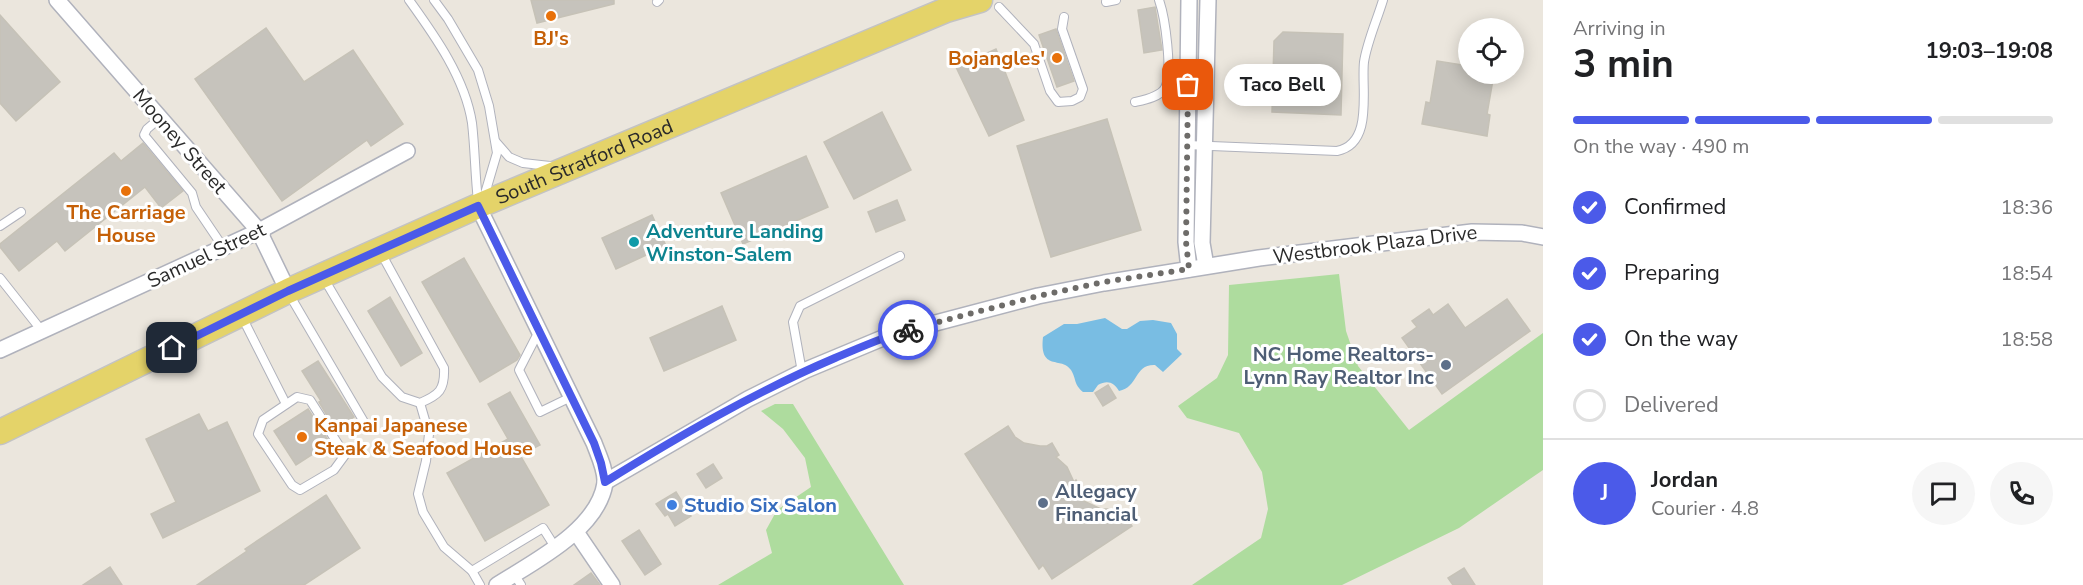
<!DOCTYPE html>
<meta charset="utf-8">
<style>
body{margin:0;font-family:"Nunito Sans",sans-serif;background:#f6f6f6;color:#202124;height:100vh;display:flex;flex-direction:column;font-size:22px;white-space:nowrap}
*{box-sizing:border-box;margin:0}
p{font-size:20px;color:#757577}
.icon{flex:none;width:33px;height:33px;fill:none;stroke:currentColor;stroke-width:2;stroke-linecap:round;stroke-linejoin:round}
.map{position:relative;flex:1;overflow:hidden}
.sheet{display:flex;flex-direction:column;background:#fff;width:540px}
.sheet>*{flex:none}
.controls{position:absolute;left:1458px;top:18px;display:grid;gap:12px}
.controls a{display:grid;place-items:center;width:66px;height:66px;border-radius:50%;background:#fff;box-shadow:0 3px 15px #0003;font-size:30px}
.pin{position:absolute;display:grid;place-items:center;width:51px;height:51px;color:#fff;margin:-26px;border-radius:12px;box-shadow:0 3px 9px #0006}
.courier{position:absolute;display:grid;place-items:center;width:60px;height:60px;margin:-30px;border:4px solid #4b5ae9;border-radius:50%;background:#fff;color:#222;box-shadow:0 2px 8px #0007}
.bubble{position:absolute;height:42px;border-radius:21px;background:#fff;box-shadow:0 3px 15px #0003;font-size:20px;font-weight:700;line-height:42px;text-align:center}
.headline em{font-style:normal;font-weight:700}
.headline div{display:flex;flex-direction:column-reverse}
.headline{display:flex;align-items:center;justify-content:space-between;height:102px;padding:0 30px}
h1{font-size:39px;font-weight:700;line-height:45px}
.bar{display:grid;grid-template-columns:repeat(4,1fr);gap:9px 6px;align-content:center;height:72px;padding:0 30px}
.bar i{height:8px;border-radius:4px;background:#e0e0e0}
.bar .selected{background:#4b5ae9}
.bar p{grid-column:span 4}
.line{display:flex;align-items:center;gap:15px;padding:0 30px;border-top:2px solid #e0e0e0}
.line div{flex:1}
.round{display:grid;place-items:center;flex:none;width:63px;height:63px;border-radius:32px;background:#f6f6f6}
ol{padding:0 30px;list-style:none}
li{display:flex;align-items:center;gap:18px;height:66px}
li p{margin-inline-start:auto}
li .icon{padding:6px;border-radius:50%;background:#4b5ae9;color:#fff;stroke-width:4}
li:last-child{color:#757577}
li i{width:33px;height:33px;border:3px solid #e0e0e0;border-radius:50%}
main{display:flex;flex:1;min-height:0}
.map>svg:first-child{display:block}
.green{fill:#aedc9e}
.water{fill:#79bde3}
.building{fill:#c6c3bc;stroke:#c6c2b7;stroke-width:1.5}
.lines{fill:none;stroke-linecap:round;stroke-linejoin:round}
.lane-casing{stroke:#b0b2bc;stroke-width:10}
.street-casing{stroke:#b0b2bc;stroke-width:18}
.primary-casing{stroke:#c3c3c3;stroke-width:27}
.lane{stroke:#fff;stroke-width:8}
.street{stroke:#fff;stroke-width:15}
.primary{stroke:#e4d369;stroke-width:24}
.done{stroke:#6e6c69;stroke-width:6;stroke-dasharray:0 10.8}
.route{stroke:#4b5ae9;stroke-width:8}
.food-dot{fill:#e8710a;stroke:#fff;stroke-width:2}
.culture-dot{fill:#0f9aa8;stroke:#fff;stroke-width:2}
.service-dot{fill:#5c6f8a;stroke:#fff;stroke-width:2}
.shop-dot{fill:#3f7fe0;stroke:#fff;stroke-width:2}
.labels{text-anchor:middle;stroke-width:6;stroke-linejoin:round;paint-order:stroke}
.food-label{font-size:20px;font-weight:bold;fill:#c56008;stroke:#fff}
.street-label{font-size:20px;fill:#2a2a2a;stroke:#fff}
.culture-label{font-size:20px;font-weight:bold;fill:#0d838f;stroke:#fff;text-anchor:start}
.service-label{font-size:20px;font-weight:bold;fill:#4e5e75;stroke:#fff;text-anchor:end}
.shop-label{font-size:20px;font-weight:bold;fill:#366cbe;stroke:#fff;text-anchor:start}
</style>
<main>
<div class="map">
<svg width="1543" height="585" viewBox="0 0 1543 585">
<rect width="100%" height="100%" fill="#ebe6dd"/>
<g class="green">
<path d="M 1339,274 L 1346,331 L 1358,366 L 1409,430 L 1543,333 L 1543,470 L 1459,528 L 1342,585 L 1192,585 L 1261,538 L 1268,509 L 1262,472 L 1239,433 L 1187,418 L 1178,406 L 1217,378 L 1228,355 L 1229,285 Z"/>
<path d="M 775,404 L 793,404 L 904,585 L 718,585 L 772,553 L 766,530 L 777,510 L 811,487 L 805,458 L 783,429 L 761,411 Z"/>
</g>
<path class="water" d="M 1105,318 L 1122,329 L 1127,329 L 1140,321 L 1153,320 L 1171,323 L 1177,334 L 1177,349 L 1182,354 L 1163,372 L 1155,365 C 1134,364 1139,387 1119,391 C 1114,382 1107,380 1098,385 L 1093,392 L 1083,392 C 1073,383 1077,380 1071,370 C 1062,356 1039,372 1043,337 L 1064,324 L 1077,324 Z"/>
<g class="building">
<path d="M 531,0 L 614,0 L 614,4 L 537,23 Z"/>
<path d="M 1155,7 L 1162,50 L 1144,53 L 1138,10 Z"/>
<path d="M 0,15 L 60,82 L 16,121 L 0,103 Z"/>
<path d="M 266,28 L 304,82 L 353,50 L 403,124 L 371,146 L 367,140 L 282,201 L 195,79 Z"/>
<path d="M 1056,29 L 1074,81 L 1057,87 L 1039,35 Z"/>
<path d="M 1283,32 L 1343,34 L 1341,115 L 1272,112 L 1274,41 Z"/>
<path d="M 996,49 L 1024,120 L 989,136 L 956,67 Z"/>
<path d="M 1437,61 L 1468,66 L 1468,74 L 1494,74 L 1487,114 L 1490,115 L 1487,136 L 1422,124 L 1426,102 L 1430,103 Z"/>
<path d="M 882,112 L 911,170 L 854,199 L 824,142 Z"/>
<path d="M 1107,119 L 1141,230 L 1051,257 L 1017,146 Z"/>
<path d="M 143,143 L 183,191 L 161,208 L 145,187 L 65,251 L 57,241 L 19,271 L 0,247 L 0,244 L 114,153 L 121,161 Z"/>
<path d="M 806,156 L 828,207 L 743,244 L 721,193 Z"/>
<path d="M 897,200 L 905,220 L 876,232 L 868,212 Z"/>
<path d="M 652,215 L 666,246 L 616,269 L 602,238 Z"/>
<path d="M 464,258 L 520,355 L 517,360 L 480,382 L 422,282 Z"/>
<path d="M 390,297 L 422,353 L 401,366 L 368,311 Z"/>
<path d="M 1507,299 L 1530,331 L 1442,394 L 1402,338 L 1417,327 L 1412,321 L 1429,309 L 1433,315 L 1448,304 L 1465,328 Z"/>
<path d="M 722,306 L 736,340 L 664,371 L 650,338 Z"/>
<path d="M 318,361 L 354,417 L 335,429 L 319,402 L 321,401 L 302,371 Z"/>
<path d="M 1108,385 L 1116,398 L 1103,406 L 1095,393 Z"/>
<path d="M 510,392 L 540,445 L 520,455 L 549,505 L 485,541 L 447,473 L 508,439 L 488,404 Z"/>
<path d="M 308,409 L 330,443 L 296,465 L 274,431 Z"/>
<path d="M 199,414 L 208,431 L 227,422 L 260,491 L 163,538 L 151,514 L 176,502 L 146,439 Z"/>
<path d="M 1008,426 L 1015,437 L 1024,443 L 1040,446 L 1047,446 L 1052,443 L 1059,455 L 1056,457 L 1067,467 L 1074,482 L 1076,480 L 1083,492 L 1075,497 L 1101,509 L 1114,509 L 1119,506 L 1132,526 L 1052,579 L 1043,565 L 1039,569 L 965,454 Z"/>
<path d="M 713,464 L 722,478 L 706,488 L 697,474 Z"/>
<path d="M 676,492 L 691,516 L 675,526 L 668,514 L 665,516 L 656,504 Z"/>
<path d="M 326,495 L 360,548 L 304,585 L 197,585 L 247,551 L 245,549 Z"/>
<path d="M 639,530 L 661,564 L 645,575 L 622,541 Z"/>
<path d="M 110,567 L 122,585 L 83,585 Z"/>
<path d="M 1464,568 L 1475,585 L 1453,585 L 1448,578 Z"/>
<path d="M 591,573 L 600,585 L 574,585 Z"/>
</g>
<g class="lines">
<g class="lane-casing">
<g id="lane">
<path d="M 409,0 C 435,36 465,78 472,123 C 475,149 475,175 478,201"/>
<path d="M 434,0 L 448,19 L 478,70 L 489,106 L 497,153 L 484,197"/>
<path d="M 657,2 L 659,0"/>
<path d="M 1106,2 L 1116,0"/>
<path d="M 999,7 L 1034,44 L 1050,91 L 1058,102 L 1072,101 L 1080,97 L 1083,89 L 1062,29 L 1064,17"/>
<path d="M 1135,102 C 1144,100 1160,97 1165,88 C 1173,72 1165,17 1159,0"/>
<path d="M 160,118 L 147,129 L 144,135 L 192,193 L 196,207 L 223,247"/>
<path d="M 496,142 L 509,157 L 523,163 L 550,166"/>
<path d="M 1187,145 L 1337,151 C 1374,144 1361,89 1364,62 C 1367,42 1377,20 1383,0"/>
<path d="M 0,226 L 21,212"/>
<path d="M 323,277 L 382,377 L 402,397 L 420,403 C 439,395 445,390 444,368 L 381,253"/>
<path d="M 0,278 L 42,331"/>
<path d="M 289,294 L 364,422"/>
<path d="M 242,317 L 286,404"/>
<path d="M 538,333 L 519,370 L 540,412 L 571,397"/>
<path d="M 802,372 L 793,322 L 800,306 L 900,256"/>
<path d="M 297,397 L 310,400 L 345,455 L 334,470 L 300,490 L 292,485 L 258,434 L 263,420 Z"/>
<path d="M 420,403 L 429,434 L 426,461 L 418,494 L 423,512 L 444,547 L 472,571"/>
<path d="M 514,574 L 521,585"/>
<path d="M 480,585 L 472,571 L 543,528 L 555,547"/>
</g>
</g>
<g class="street-casing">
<g id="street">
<path d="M 57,0 L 259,231 L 288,291"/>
<path d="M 478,206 L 594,443 C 598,454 606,470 605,483 C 598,530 533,562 497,585"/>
<path d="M 1206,266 L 1202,243 L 1208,0"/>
<path d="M 1189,269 L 1186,242 L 1189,0"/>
<path d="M 0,350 L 259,231 L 407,151"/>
<path d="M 605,482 L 748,399 L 806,370 L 890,335 L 1038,296 L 1104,283 L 1259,258 L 1472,232 L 1522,233 L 1543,237"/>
<path d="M 576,532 L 612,585"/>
</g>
</g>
<g class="primary-casing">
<g id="primary">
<path id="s1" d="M 0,432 L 288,291 L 478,206 L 946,10 L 980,0"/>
</g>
</g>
<use href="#lane" class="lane"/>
<use href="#street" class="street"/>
<use href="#primary" class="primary"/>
</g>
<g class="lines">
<path class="done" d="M 908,330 L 1038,296 L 1104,282 L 1189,269 L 1186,242 L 1188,85"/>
<path class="route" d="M 172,348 L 288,291 L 478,206 L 594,443 L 601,463 L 605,482 C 679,436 755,392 835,358 C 859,348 883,337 908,330"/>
</g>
<g class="food-dot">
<circle cx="551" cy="16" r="6"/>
<circle cx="1057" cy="58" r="6"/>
<circle cx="126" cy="191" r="6"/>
<circle cx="302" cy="437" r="6"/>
</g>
<circle class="culture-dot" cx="634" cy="242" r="6"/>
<g class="service-dot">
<circle cx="1446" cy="365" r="6"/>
<circle cx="1043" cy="503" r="6"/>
</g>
<circle class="shop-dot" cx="672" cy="505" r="6"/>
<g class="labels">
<g class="food-label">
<text x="551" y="45">BJ's</text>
<text x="1045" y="65" text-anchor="end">Bojangles'</text>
<text x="126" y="219">The Carriage<tspan x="126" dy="23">House</tspan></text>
<text x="314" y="432" text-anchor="start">Kanpai Japanese<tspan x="314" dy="23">Steak &amp; Seafood House</tspan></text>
</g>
<g class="street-label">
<text transform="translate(180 141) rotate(49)" y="7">Mooney Street</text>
<text dy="7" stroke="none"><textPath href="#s1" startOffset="644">South Stratford Road</textPath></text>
<text transform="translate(1375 244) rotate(-7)" y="7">Westbrook Plaza Drive</text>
<text transform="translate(206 255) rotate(-25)" y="7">Samuel Street</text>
</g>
<g class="culture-label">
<text x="646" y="238">Adventure Landing<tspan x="646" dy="23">Winston-Salem</tspan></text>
</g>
<g class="service-label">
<text x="1434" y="361">NC Home Realtors-<tspan x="1434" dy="23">Lynn Ray Realtor Inc</tspan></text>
<text x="1055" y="498" text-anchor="start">Allegacy<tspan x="1055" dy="23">Financial</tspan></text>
</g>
<g class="shop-label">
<text x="684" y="512">Studio Six Salon</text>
</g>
</g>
</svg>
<div class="controls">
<a><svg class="icon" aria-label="locate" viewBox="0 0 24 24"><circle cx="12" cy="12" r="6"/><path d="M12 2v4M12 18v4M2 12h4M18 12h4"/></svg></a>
</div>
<div class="pin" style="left:1188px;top:85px;background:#ea580c"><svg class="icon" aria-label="bag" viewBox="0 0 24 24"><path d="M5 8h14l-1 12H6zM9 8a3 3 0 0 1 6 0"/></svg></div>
<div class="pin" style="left:172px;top:348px;background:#1f2937"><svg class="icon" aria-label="home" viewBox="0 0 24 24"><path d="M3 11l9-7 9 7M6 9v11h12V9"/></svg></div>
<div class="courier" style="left:908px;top:330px"><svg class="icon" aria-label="bike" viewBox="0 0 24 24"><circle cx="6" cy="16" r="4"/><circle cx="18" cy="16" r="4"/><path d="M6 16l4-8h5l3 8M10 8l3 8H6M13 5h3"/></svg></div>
<div class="bubble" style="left:1224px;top:64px;width:117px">Taco Bell</div>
</div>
<section class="sheet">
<div class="headline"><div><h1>3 min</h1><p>Arriving in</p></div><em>19:03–19:08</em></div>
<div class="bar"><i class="selected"></i><i class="selected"></i><i class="selected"></i><i></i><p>On the way · 490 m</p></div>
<ol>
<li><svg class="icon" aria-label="check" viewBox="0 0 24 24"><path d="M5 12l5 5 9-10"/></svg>Confirmed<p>18:36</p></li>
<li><svg class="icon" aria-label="check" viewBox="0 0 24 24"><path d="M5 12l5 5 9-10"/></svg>Preparing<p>18:54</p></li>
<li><svg class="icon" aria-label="check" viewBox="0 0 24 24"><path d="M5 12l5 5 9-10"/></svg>On the way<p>18:58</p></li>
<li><i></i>Delivered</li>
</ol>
<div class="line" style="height:108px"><b class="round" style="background:#4b5ae9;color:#fff">J</b><div><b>Jordan</b><p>Courier · 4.8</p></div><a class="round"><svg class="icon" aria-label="chat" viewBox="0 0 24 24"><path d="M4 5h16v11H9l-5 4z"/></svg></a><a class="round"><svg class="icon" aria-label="phone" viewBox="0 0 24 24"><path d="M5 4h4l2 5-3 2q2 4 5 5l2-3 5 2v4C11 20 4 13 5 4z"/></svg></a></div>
</section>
</main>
